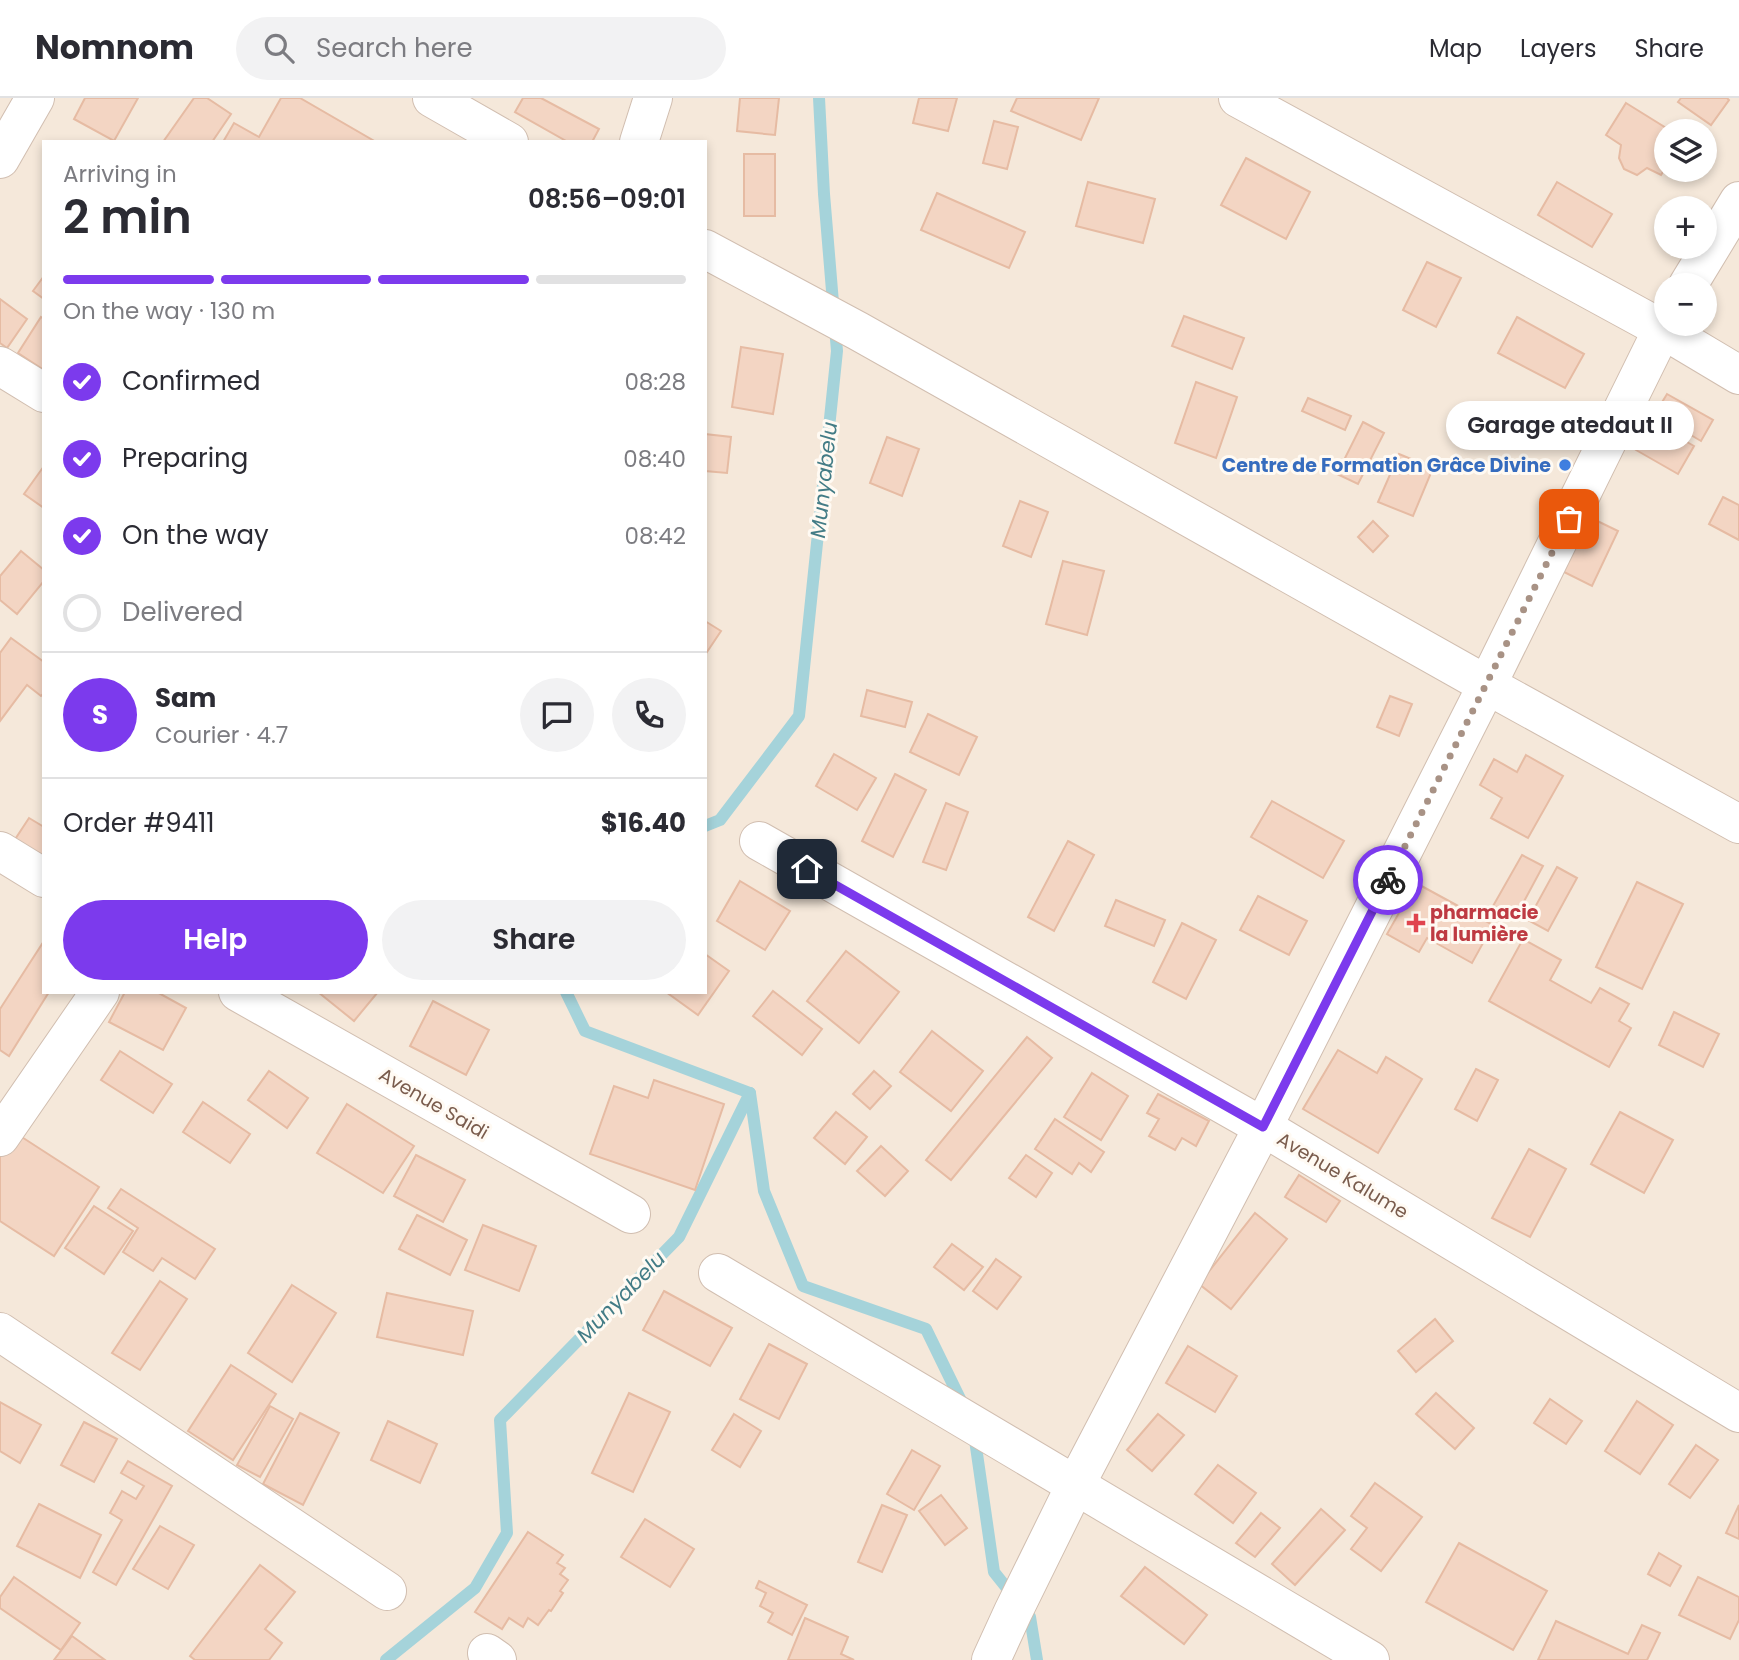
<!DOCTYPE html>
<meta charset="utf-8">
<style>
body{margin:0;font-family:Poppins,sans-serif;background:#f2f2f3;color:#2b2b33;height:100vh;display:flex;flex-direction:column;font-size:26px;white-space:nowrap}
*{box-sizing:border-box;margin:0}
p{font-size:23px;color:#7c7c81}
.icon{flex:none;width:38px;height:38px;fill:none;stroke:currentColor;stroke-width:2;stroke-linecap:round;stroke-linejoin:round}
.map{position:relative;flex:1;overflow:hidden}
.panel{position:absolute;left:42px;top:42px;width:665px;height:854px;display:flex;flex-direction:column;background:#fff;border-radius:0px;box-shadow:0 4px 10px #0003}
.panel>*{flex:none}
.fabs{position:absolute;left:1654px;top:21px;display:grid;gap:14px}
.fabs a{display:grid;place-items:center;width:63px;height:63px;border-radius:50%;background:#fff;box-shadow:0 4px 10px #0003;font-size:35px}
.pin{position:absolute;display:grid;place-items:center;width:60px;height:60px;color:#fff;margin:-30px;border-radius:14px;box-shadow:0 4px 10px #0006}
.courier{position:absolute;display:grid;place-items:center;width:70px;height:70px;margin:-35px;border:5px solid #7c3aed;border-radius:50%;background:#fff;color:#222;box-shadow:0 2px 9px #0007}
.bubble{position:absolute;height:49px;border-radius:24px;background:#fff;box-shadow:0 4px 10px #0003;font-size:23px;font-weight:600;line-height:49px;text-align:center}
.headline em{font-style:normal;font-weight:600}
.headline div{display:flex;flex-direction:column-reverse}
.headline{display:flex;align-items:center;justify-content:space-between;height:119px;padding:0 21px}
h1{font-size:46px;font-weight:600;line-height:52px}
.bar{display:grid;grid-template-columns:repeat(4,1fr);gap:10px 7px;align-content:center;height:84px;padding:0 21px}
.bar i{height:9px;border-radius:5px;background:#e1e1e2}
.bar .active{background:#7c3aed}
.bar p{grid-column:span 4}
.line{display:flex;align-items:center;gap:18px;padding:0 21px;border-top:2px solid #e1e1e2}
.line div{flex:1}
.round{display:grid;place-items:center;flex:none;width:74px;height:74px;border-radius:37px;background:#f2f2f3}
ol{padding:0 21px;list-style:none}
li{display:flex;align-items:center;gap:21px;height:77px}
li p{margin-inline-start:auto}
li .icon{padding:7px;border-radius:50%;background:#7c3aed;color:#fff;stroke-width:4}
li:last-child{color:#7c7c81}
li i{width:38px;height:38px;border:4px solid #e1e1e2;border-radius:50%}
.cta{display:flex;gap:14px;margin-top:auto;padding:14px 21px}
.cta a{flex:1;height:80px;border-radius:42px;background:#7c3aed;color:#fff;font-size:28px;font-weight:600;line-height:80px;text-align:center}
.cta a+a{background:#f2f2f3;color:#2b2b33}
header{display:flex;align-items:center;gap:42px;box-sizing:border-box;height:98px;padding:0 35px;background:#fff;border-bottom:2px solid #e1e1e2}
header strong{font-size:33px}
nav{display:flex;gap:38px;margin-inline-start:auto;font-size:24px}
.search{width:490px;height:63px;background:#f2f2f3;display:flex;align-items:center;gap:18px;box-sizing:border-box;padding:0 24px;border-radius:38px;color:#7c7c81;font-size:26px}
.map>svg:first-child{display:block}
.residential{fill:#f5e8da;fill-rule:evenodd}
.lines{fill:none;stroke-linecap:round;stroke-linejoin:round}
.stream{stroke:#a5d3da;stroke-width:12}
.building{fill:#f3d5c3;stroke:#e6bba3;stroke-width:2}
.minor-casing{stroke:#d1beb0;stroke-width:40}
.minor{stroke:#fff;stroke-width:38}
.done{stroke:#a89285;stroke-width:7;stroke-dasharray:0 12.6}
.route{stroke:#7c3aed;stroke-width:9}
.shop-dot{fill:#3f7fe0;stroke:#fffaf3;stroke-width:2.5}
.health-dot{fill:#e0444e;stroke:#fffaf3;stroke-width:2.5}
.labels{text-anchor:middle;stroke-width:6;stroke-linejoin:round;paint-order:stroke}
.shop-label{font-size:19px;font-weight:bold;fill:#366cbe;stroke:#fffaf3;text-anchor:end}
.health-label{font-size:19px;font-weight:bold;fill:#be3a42;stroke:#fffaf3;text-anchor:start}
.street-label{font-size:19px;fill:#7a5c4d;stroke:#fffaf3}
.water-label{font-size:21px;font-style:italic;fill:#437c86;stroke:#fffaf3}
</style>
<header>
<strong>Nomnom</strong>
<div class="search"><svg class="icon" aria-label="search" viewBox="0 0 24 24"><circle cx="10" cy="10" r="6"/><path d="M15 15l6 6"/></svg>Search here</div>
<nav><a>Map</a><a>Layers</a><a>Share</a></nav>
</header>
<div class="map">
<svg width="1739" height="1562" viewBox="0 0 1739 1562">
<rect width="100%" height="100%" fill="#fdf6ec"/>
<path class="residential" d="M 0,0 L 1739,0 L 1739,1562 L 0,1562 ZM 1666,33 L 1704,33 L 1704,72 L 1666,72 ZM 44,44 L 705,44 L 705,894 L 44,894 ZM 1666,110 L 1704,110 L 1704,149 L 1666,149 ZM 1666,187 L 1704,187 L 1704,226 L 1666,226 Z"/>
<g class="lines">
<g class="stream">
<path d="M 705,728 L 720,722 L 799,618 L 837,253 L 824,96 L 819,0"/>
<path d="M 750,995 L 764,1093 L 803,1188 L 926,1231 L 964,1309"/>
<path d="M 974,1335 L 994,1474 L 1030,1519 L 1037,1562"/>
<path d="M 386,1562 L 475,1490 L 507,1435 L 500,1322 L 679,1139 L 750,995 L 585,933 L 566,894"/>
</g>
</g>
<g class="building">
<path d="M 85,0 L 138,0 L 114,43 L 74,21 Z"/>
<path d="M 194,0 L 207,0 L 231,16 L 212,44 L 163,44 Z"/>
<path d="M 281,0 L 300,0 L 376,44 L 223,44 L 234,25 L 259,39 Z"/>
<path d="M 523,0 L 541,0 L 599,31 L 592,44 L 568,44 L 515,14 Z"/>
<path d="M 740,0 L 779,0 L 775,37 L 737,33 Z"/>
<path d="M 919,0 L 957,0 L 948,33 L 913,25 Z"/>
<path d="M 1017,0 L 1099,0 L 1081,42 L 1011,13 Z"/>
<path d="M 1681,0 L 1727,0 L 1729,2 L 1711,27 L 1678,4 Z"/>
<path d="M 1626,5 L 1671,33 L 1666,33 L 1666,69 L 1661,77 L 1647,70 L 1637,77 L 1624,71 L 1619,60 L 1621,47 L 1606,37 Z"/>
<path d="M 994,23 L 1018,29 L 1007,71 L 983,65 Z"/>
<rect x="744" y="56" width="31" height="62"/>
<path d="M 1246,60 L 1310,94 L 1286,141 L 1221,107 Z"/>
<path d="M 1088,84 L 1155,101 L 1143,145 L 1076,128 Z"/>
<path d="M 1557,84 L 1612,116 L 1592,149 L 1538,117 Z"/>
<path d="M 937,95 L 1025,134 L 1009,170 L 921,132 Z"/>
<path d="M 1427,164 L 1461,180 L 1436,229 L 1403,212 Z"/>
<path d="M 44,178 L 44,201 L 33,193 Z"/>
<path d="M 0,201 L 27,221 L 7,250 L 0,245 Z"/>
<path d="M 1184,218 L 1244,240 L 1232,271 L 1172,248 Z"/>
<path d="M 41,219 L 44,221 L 44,272 L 18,255 Z"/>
<path d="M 1517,219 L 1584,256 L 1565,290 L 1498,255 Z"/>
<path d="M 741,249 L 783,256 L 773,316 L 732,309 Z"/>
<path d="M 1196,284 L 1237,299 L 1216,360 L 1175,345 Z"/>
<path d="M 1667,296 L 1713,322 L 1701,343 L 1655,316 Z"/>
<path d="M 1308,300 L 1351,318 L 1345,332 L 1302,313 Z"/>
<path d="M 1363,324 L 1384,335 L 1358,386 L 1337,376 Z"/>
<path d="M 1652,324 L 1694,348 L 1678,376 L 1636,352 Z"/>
<path d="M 705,336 L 731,339 L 727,375 L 705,373 Z"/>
<path d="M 887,339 L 919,351 L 902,398 L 870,385 Z"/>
<path d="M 1399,356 L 1433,370 L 1413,418 L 1378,404 Z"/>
<path d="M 44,368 L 44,410 L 24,396 Z"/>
<path d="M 1723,399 L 1739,407 L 1739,442 L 1709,426 Z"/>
<path d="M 1020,403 L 1048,414 L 1031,459 L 1003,448 Z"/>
<path d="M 1585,417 L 1618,433 L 1592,488 L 1560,472 Z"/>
<path d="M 1373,423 L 1388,438 L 1373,454 L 1358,439 Z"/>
<path d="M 21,453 L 44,472 L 44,483 L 17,516 L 0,502 L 0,478 Z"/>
<path d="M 1063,463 L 1104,473 L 1087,537 L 1046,526 Z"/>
<path d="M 705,523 L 721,533 L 705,557 Z"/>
<path d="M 11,540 L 44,564 L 44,595 L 41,598 L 27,587 L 0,623 L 0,555 Z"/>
<path d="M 867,592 L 912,604 L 905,629 L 861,618 Z"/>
<path d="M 1390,598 L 1412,606 L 1399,638 L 1377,629 Z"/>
<path d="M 928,616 L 977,639 L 959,677 L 910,654 Z"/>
<path d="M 834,656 L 876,680 L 857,712 L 816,688 Z"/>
<path d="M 1526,657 L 1563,678 L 1528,740 L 1491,720 L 1502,700 L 1480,687 L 1494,661 L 1517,674 Z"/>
<path d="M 895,676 L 926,692 L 893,759 L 862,743 Z"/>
<path d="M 1272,703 L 1344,743 L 1323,780 L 1251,739 Z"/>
<path d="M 946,705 L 968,714 L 946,772 L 923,764 Z"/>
<path d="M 29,720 L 44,729 L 44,765 L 12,746 Z"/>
<path d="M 1068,743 L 1094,757 L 1054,833 L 1028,819 Z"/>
<path d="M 1522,757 L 1543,768 L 1515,820 L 1493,808 Z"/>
<path d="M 1557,769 L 1577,780 L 1548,833 L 1528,822 Z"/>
<path d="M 740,783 L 790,813 L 765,852 L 717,823 Z"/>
<path d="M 1637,784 L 1683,806 L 1642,891 L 1596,869 Z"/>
<path d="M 1416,785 L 1493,827 L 1472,865 L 1427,840 L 1419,854 L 1387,836 Z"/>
<path d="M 1258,798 L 1307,823 L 1289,857 L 1240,832 Z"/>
<path d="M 1116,802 L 1165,822 L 1154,848 L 1105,828 Z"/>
<path d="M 1182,825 L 1216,842 L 1186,901 L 1153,884 Z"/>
<path d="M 1523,841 L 1561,862 L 1550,882 L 1591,905 L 1600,890 L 1629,906 L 1619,923 L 1631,930 L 1609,969 L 1489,903 Z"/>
<path d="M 44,843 L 44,894 L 49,894 L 9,958 L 0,952 L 0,911 Z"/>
<path d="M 846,853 L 899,894 L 859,945 L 807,903 Z"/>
<path d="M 705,856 L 729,873 L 698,917 L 666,894 L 705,894 Z"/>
<path d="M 773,893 L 822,931 L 802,957 L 753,918 Z"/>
<path d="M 125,894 L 157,894 L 186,910 L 163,952 L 109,924 Z"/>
<path d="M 318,894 L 378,894 L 354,923 Z"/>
<path d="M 433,903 L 489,932 L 466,977 L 410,948 Z"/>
<path d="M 1674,914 L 1719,936 L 1703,969 L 1659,947 Z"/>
<path d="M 932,933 L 983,973 L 951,1013 L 900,974 Z"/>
<path d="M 1027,939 L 1052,960 L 951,1082 L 926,1062 Z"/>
<path d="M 1338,952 L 1377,975 L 1386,959 L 1422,981 L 1378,1055 L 1303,1011 Z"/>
<path d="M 120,953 L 172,986 L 153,1015 L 101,982 Z"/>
<path d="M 1476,971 L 1498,982 L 1477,1023 L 1455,1011 Z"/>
<path d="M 269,973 L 308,1000 L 287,1030 L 248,1002 Z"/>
<path d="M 874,973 L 891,988 L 870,1011 L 853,996 Z"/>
<path d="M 1092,975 L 1128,998 L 1101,1042 L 1064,1019 Z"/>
<path d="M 654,982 L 724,1006 L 695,1092 L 590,1056 L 614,988 L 648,1000 Z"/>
<path d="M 1158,996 L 1209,1023 L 1196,1048 L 1182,1040 L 1175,1052 L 1149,1038 L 1159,1021 L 1147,1015 Z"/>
<path d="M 203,1004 L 250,1036 L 230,1065 L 183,1034 Z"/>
<path d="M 347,1006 L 414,1048 L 383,1095 L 317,1055 Z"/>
<path d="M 836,1014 L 867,1039 L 845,1066 L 814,1040 Z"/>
<path d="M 1620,1014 L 1673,1042 L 1644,1095 L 1591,1066 Z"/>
<path d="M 1055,1021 L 1104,1054 L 1091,1074 L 1079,1065 L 1072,1076 L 1035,1051 Z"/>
<path d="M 14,1034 L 99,1089 L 54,1158 L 0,1123 L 0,1056 Z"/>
<path d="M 881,1048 L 908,1073 L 885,1098 L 857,1073 Z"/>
<path d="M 1529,1051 L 1566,1071 L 1530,1139 L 1492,1120 Z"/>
<path d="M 416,1057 L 465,1082 L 443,1124 L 394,1098 Z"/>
<path d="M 1026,1057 L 1052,1075 L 1036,1099 L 1009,1080 Z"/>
<path d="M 1299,1077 L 1340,1103 L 1326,1124 L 1285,1099 Z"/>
<path d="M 121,1091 L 215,1151 L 195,1181 L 162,1160 L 153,1173 L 123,1154 L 138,1130 L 108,1110 Z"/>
<path d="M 94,1108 L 133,1133 L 104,1176 L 65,1150 Z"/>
<path d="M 1255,1115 L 1287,1141 L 1231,1211 L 1199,1186 Z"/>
<path d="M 417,1117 L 467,1142 L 450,1177 L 399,1151 Z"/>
<path d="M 483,1127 L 536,1148 L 519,1193 L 465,1172 Z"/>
<path d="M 952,1146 L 983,1169 L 964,1192 L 934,1169 Z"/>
<path d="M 996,1161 L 1021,1179 L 997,1211 L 973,1193 Z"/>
<path d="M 160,1183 L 187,1201 L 140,1272 L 112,1255 Z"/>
<path d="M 292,1187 L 336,1215 L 292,1284 L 248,1255 Z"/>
<path d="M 664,1193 L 732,1230 L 710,1268 L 643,1232 Z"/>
<path d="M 387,1195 L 473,1213 L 463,1257 L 377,1239 Z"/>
<path d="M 1435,1221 L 1453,1243 L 1416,1274 L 1398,1253 Z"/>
<path d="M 769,1246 L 807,1266 L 779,1321 L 740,1301 Z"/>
<path d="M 1188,1248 L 1237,1278 L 1215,1314 L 1166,1285 Z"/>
<path d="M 231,1267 L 276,1296 L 233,1362 L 188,1333 Z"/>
<path d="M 629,1295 L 670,1314 L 633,1394 L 592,1375 Z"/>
<path d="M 1436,1295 L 1474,1330 L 1455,1351 L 1416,1316 Z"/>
<path d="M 1550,1301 L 1582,1323 L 1566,1346 L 1534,1325 Z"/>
<path d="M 1637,1303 L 1673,1327 L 1640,1376 L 1605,1353 Z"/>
<path d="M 0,1304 L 41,1327 L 20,1365 L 0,1353 Z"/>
<path d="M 270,1308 L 293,1321 L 260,1379 L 237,1367 Z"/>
<path d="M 300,1315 L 339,1335 L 303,1407 L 263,1386 Z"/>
<path d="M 734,1316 L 761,1333 L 740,1369 L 712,1352 Z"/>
<path d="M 1158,1316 L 1184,1337 L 1152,1373 L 1127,1352 Z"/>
<path d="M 388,1323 L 437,1346 L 420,1385 L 371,1362 Z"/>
<path d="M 84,1324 L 117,1341 L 94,1384 L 61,1367 Z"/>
<path d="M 1696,1347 L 1718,1362 L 1690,1400 L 1669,1386 Z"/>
<path d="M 912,1352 L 940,1368 L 914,1412 L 887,1396 Z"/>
<path d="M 128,1363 L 172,1388 L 116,1487 L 93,1474 L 122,1422 L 110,1415 L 122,1393 L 136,1401 L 144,1388 L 121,1375 Z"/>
<path d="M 1218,1367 L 1256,1395 L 1233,1425 L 1195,1396 Z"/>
<path d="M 1375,1385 L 1422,1419 L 1381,1473 L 1351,1451 L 1367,1430 L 1351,1418 Z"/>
<path d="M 941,1397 L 967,1430 L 945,1447 L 919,1413 Z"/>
<path d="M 39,1406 L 101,1437 L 80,1480 L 17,1448 Z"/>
<path d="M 882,1407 L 907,1417 L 882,1474 L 858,1464 Z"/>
<path d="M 1739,1407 L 1739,1441 L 1726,1435 Z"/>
<path d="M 1321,1411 L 1345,1432 L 1295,1487 L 1272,1466 Z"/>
<path d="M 1261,1415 L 1280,1430 L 1255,1459 L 1236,1445 Z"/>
<path d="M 645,1421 L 694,1451 L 670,1489 L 621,1459 Z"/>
<path d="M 160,1428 L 194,1447 L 168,1491 L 133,1471 Z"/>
<path d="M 528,1434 L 563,1457 L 557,1465 L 565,1470 L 560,1476 L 568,1482 L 560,1493 L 563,1495 L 551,1513 L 549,1512 L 538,1527 L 528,1520 L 523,1529 L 509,1520 L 502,1531 L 475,1514 Z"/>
<path d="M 1459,1445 L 1547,1493 L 1513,1552 L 1426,1504 Z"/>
<path d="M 1659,1455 L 1681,1468 L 1670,1488 L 1648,1476 Z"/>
<path d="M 260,1467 L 295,1494 L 265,1531 L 282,1545 L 269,1562 L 195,1562 L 190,1558 Z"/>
<path d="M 1145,1469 L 1207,1517 L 1184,1546 L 1121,1498 Z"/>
<path d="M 14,1479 L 80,1525 L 61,1552 L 0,1510 L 0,1499 Z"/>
<path d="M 1698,1479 L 1739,1499 L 1739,1522 L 1730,1541 L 1679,1517 Z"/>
<path d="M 759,1483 L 807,1507 L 792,1537 L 768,1524 L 773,1515 L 760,1508 L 766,1495 L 756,1490 Z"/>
<path d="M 805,1520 L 848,1539 L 841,1556 L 854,1562 L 788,1562 Z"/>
<path d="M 1556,1523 L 1628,1556 L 1642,1527 L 1660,1535 L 1647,1562 L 1538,1562 Z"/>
<path d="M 72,1538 L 105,1562 L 54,1562 Z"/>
</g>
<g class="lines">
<g class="minor-casing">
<g id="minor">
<path d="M 432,0 L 509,44"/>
<path d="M 1238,0 L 1662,231 L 1739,277"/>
<path d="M 639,44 L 653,0"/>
<path d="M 0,61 L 35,0"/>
<path d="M 705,151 L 858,233 L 1487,587 L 1739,726"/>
<path d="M 1688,187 L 1739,103"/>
<path d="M 0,268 L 44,295"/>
<path d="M 759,743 L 1263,1029 L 1739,1315"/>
<path d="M 0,753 L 44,780"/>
<path d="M 238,894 L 631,1116"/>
<path d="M 0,1039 L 100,894"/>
<path d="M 718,1175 L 1370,1562"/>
<path d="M 0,1234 L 387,1493"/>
<path d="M 487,1555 L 497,1562"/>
<path d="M 991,1562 L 1013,1514 L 1076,1386 L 1263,1029 L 1487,587 L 1666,224"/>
</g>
</g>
<use href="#minor" class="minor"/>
</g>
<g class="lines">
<path class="done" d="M 1388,782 L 1569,421"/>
<path class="route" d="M 807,771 L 1263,1029 L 1388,782"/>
</g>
<circle class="shop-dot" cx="1565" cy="367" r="7"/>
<path class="health-dot" d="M1412.5 814.5h7v7h7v7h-7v7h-7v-7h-7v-7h7z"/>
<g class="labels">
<g class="shop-label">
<text x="1551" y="374">Centre de Formation Grâce Divine</text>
</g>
<g class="health-label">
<text x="1430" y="821">pharmacie<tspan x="1430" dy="22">la lumière</tspan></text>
</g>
<g class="street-label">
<text transform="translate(434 1005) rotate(30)" y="7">Avenue Saidi</text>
<text transform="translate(1343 1077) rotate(31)" y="7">Avenue Kalume</text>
</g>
<g class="water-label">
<text transform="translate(824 382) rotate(-84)" y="7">Munyabelu</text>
<text transform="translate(621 1199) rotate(-46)" y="7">Munyabelu</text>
</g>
</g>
</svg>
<div class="fabs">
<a><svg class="icon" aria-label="layers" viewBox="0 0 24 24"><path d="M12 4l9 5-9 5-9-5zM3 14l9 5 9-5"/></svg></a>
<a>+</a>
<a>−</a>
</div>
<div class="pin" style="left:1569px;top:421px;background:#ea580c"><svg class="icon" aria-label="bag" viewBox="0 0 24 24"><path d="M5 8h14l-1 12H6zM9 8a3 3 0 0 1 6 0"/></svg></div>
<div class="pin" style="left:807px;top:771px;background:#1f2937"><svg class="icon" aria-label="home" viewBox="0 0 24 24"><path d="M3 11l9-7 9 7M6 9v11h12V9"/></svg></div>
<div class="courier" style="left:1388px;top:782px"><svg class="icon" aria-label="bike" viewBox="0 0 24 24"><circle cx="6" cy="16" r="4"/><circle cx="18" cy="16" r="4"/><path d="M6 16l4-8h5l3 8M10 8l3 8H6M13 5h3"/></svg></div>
<div class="bubble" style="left:1446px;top:303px;width:248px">Garage atedaut II</div>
<section class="panel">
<div class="headline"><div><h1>2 min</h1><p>Arriving in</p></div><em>08:56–09:01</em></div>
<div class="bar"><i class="active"></i><i class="active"></i><i class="active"></i><i></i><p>On the way · 130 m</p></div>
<ol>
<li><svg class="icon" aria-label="check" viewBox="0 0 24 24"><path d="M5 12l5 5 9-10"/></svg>Confirmed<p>08:28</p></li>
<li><svg class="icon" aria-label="check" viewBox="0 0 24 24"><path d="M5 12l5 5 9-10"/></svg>Preparing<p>08:40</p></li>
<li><svg class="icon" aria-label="check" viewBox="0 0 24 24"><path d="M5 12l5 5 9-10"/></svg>On the way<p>08:42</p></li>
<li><i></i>Delivered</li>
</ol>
<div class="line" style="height:126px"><b class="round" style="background:#7c3aed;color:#fff">S</b><div><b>Sam</b><p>Courier · 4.7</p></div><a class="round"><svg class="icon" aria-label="chat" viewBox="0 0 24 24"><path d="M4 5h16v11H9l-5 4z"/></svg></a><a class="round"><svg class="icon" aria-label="phone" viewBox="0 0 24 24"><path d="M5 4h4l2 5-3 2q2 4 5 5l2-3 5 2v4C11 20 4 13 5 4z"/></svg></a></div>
<div class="line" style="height:91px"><div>Order #9411</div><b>$16.40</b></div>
<div class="cta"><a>Help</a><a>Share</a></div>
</section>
</div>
